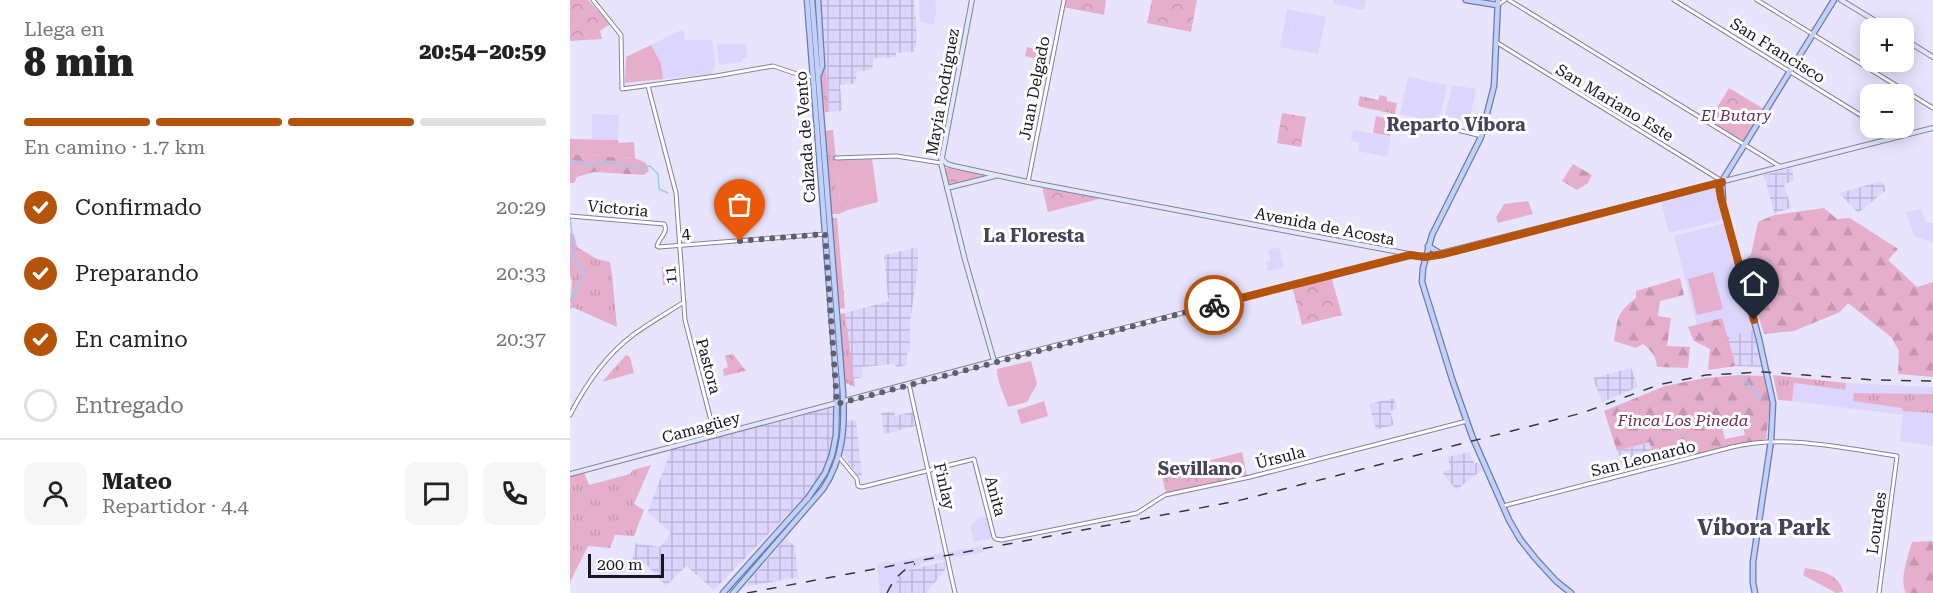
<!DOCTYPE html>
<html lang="es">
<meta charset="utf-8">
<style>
body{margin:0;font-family:"Roboto Serif",serif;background:#f6f6f6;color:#222;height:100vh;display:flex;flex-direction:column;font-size:22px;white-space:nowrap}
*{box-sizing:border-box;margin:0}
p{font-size:20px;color:#767676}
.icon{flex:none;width:33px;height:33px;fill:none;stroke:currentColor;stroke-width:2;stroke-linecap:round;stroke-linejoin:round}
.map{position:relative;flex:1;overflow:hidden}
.side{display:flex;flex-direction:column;background:#fff;width:570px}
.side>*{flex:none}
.controls{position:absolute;left:1290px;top:18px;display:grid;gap:12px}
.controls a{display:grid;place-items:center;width:54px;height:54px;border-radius:12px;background:#fff;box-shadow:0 3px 15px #0003;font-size:30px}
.scale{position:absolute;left:18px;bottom:15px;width:76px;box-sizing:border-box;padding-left:6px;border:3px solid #181621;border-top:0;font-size:16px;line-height:21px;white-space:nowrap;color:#181621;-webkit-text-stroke:4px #fff;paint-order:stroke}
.pin{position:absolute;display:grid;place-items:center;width:51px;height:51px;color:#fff;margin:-62px -26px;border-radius:50% 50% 50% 0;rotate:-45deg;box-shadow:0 0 6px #0007}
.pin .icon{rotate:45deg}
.courier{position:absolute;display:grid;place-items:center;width:60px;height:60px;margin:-30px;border:4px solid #b45309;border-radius:50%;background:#fff;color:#222;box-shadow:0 2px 8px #0007}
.overview em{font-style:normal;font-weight:800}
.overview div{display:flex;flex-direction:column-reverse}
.overview{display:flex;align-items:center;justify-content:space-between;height:102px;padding:0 24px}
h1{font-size:39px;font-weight:800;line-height:45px}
.bar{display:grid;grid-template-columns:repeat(4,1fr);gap:9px 6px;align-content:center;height:72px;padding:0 24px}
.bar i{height:8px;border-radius:4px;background:#e0e0e0}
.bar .on{background:#b45309}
.bar p{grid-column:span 4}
.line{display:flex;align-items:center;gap:15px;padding:0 24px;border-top:2px solid #e0e0e0}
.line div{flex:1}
.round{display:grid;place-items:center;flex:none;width:63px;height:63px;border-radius:12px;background:#f6f6f6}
ol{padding:0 24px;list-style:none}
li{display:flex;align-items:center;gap:18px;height:66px}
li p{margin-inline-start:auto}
li .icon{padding:6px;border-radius:50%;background:#b45309;color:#fff;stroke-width:4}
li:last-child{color:#767676}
li i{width:33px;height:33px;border:3px solid #e0e0e0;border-radius:50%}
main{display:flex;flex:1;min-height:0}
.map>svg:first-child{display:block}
.built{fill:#dcd5fd}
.industrial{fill:url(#industrial-grid)}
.grass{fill:url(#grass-tufts)}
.forest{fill:url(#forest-firs);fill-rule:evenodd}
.park{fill:url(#park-crowns)}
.garden{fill:#e5afcc}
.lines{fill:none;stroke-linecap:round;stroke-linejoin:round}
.stream{stroke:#97ccf4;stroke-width:1.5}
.tertiary-casing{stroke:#86809d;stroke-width:5}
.secondary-casing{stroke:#86809d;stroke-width:6}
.primary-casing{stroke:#6b7bab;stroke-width:7}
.tertiary{stroke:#fff;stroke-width:3}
.secondary{stroke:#e0e8fc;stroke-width:4}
.primary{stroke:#c1d1f9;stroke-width:4.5}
.rail{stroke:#393644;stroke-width:1.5;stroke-dasharray:10 10;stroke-linecap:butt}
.done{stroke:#615e6e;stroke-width:6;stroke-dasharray:0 10.8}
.route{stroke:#b45309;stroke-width:8}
.labels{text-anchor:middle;stroke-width:6;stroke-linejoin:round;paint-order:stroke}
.street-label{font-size:16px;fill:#181621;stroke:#fff}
.park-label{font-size:16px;font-style:italic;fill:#712d56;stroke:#fff}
.neighbourhood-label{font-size:18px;font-weight:bold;fill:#47425c;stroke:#fff}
.district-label{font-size:22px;font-weight:bold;fill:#47425c;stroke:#fff}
</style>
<main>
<section class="side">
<div class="overview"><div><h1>8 min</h1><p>Llega en</p></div><em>20:54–20:59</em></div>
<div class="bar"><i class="on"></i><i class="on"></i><i class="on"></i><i></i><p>En camino · 1.7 km</p></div>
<ol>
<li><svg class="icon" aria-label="check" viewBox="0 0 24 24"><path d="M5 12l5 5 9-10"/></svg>Confirmado<p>20:29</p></li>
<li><svg class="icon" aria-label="check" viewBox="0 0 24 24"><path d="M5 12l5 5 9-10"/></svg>Preparando<p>20:33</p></li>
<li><svg class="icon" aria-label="check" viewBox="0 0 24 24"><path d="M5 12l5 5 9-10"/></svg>En camino<p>20:37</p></li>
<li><i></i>Entregado</li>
</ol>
<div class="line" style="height:108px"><a class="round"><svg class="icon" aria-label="person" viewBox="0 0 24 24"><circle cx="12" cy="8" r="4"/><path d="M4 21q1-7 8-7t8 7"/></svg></a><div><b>Mateo</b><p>Repartidor · 4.4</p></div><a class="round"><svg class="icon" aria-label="chat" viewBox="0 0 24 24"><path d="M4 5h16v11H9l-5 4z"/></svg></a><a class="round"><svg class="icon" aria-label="phone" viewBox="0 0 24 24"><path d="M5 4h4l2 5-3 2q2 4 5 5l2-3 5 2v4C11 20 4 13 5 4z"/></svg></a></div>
</section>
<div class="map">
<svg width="1363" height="593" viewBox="0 0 1363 593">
<defs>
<pattern id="industrial-grid" width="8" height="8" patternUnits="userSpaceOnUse" patternTransform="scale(1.5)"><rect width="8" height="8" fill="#dcd5fd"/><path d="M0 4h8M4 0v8" fill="none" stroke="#bcb6d9"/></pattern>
<pattern id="grass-tufts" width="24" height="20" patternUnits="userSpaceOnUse" patternTransform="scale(1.5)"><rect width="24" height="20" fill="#e5afcc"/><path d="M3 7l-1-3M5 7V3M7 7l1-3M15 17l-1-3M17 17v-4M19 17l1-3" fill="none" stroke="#c496af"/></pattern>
<pattern id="forest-firs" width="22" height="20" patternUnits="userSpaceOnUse" patternTransform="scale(1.5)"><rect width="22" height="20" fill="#e5afcc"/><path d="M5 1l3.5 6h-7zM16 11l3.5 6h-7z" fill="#c496af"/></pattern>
<pattern id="park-crowns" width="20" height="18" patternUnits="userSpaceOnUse" patternTransform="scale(1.5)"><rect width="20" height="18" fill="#e5afcc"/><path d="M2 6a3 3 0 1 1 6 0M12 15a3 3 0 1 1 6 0" fill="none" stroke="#c496af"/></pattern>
</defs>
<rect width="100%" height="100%" fill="#e8e4fe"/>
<g class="built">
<path d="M 349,0 L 366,0 L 365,6 L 367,7 L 364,25 L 350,22 Z"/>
<path d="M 763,0 L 796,0 L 794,10 L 763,4 Z"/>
<path d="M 717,9 L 756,17 L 748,54 L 710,47 Z"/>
<path d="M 113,29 L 115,40 L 142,40 L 145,64 L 142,74 L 93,79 L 91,63 L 81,45 Z"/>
<path d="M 147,44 L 176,44 L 177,58 L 173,59 L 172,62 L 149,65 Z"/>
<path d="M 838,77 L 877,85 L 871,113 L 860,121 L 830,114 Z"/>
<path d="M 882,85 L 906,89 L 899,122 L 875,116 Z"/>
<path d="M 22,114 L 49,115 L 48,140 L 22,139 Z"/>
<path d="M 783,130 L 821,137 L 817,157 L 788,151 L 790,143 L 781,141 Z"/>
<path d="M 1152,181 L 1149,186 L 1157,219 L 1099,233 L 1090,198 Z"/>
<path d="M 1351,209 L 1356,223 L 1363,223 L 1363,243 L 1344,236 L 1336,212 Z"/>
<path d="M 1155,223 L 1184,330 L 1157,337 L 1152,318 L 1127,325 L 1104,236 Z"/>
<path d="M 709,247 L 714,268 L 698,271 L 696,262 L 701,260 L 698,250 Z"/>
<path d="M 1223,383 L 1274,390 L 1276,383 L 1363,387 L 1363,446 L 1330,441 L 1333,415 L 1222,401 Z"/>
<path d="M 416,516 L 422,538 L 404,542 L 400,526 L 407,519 Z"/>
<path d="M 412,546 L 414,552 L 353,563 L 329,577 L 319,593 L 310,593 L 307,564 L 319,561 L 320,563 Z"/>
</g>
<g class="industrial">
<path d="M 250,0 L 344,0 L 347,38 L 344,52 L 326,53 L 326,57 L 304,58 L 302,70 L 287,72 L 285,84 L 270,85 L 272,111 L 259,112 Z"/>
<path d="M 1222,168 L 1224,181 L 1214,184 L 1221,208 L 1204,213 L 1194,175 Z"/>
<path d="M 1312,181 L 1316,190 L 1288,213 L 1269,193 Z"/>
<path d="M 348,247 L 348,267 L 340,322 L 340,352 L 337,353 L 337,365 L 327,367 L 324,364 L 292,367 L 293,377 L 283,379 L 275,313 L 320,301 L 318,298 L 314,255 Z"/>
<path d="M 1184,330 L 1193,367 L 1166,366 L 1157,337 Z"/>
<path d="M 1061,368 L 1068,387 L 1032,402 L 1023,378 Z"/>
<path d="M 824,398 L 827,409 L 820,411 L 824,425 L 806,430 L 799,404 Z"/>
<path d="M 267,404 L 268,421 L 258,465 L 238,498 L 229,503 L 144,590 L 116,566 L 96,586 L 76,564 L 62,561 L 66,543 L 90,547 L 101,533 L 78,512 L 102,447 Z"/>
<path d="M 324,411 L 325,416 L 343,412 L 346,426 L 314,434 L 311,413 Z"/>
<path d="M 286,420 L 292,476 L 288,476 L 273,455 L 276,421 Z"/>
<path d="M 1079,442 L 1087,463 L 1054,472 L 1047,451 Z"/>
<path d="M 899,452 L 904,463 L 909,463 L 912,470 L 886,490 L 872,472 L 881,469 L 877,457 Z"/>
<path d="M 216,538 L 225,547 L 228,577 L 174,587 Z"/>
<path d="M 377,561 L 375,570 L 356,593 L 319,593 L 329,577 L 339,570 Z"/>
</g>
<g class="grass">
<path d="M 255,61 L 259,112 L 255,112 L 250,75 Z"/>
<path d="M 246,82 L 271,396 L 269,398 L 245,83 Z"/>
<path d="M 810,95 L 817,97 L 817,101 L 827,103 L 825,114 L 791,107 L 788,105 L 790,96 L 808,100 Z"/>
<path d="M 263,130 L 270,199 L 278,210 L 269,214 L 261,214 L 255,131 Z"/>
<path d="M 261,218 L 267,218 L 275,308 L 268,309 Z"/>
<path d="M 0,233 L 4,234 L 7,247 L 27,259 L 40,262 L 42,274 L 47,327 L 2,307 L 0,310 L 2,281 L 0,275 Z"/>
<path d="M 275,313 L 285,387 L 274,382 L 268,314 Z"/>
<path d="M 56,355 L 60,357 L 64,373 L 32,382 Z"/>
<path d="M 1203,375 L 1276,383 L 1275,390 L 1224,383 L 1222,401 L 1208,400 Z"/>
<path d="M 1284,393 L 1363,394 L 1363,413 L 1332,411 L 1332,408 L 1283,401 Z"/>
<path d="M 81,465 L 64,504 L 74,510 L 64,536 L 45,535 L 40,548 L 18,546 L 0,582 L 0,475 L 14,472 L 19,485 L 60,474 L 63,470 Z"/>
<path d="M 1235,568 C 1251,570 1270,575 1273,592 L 1266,593 L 1233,575 Z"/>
</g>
<g class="forest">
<path d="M 0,154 L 65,158 L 76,163 L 79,171 L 74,175 L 24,172 L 7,177 L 4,183 L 0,183 Z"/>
<path d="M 1003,164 L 1022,175 L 1018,183 L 1007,190 L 992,181 Z"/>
<path d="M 1254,208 L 1267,219 L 1280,218 L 1328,249 L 1318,260 L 1347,287 L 1363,282 L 1363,377 L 1328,374 L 1329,351 L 1321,337 L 1278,303 L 1270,312 L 1224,331 L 1194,334 L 1173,264 L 1181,254 L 1188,222 L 1204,215 Z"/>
<path d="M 1110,278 L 1114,295 L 1090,301 L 1088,316 L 1101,318 L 1097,346 L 1120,347 L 1118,368 L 1087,367 C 1086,356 1082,351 1073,344 L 1066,348 L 1044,341 C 1048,318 1046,313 1066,298 L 1066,291 Z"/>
<path d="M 1152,318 L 1166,366 L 1138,370 L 1140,349 L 1124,341 L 1118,327 Z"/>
<path d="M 1170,375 L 1194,376 L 1200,405 L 1196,439 L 1087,463 L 1079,442 L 1047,451 L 1034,411 L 1095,386 L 1135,378 ZM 1172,423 L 1175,435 L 1155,439 L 1152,427 Z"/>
<path d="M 1361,541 L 1363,542 L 1363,593 L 1336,593 C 1329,579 1338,556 1342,542 Z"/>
</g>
<g class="park">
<path d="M 0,0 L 18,0 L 40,24 L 30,31 L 32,39 L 0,41 Z"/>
<path d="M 494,0 L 536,0 L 534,15 L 493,7 Z"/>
<path d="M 582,0 L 627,0 L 621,32 L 577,23 Z"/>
<path d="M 1159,88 L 1194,109 L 1173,142 L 1139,121 Z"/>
<path d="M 712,113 L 736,117 L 731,147 L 707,143 Z"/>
<path d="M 376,168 L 382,168 L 419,176 L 379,185 L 374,171 Z"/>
<path d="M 472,187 L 528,198 L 529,199 L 478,212 Z"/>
<path d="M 108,266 L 109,285 L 93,285 L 92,267 Z"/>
<path d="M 761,276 L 772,315 L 732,325 L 722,286 Z"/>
<path d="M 163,354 L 176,371 L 154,376 L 153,369 L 158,367 L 155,356 Z"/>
<path d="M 672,452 L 677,476 L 596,493 L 591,473 Z"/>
</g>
<g class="garden">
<path d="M 81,45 L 91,63 L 93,79 L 55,83 L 56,57 Z"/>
<path d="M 457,47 L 481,53 L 479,62 L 455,56 Z"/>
<path d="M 1170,106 L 1181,108 L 1189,112 L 1171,137 L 1145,122 L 1154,112 Z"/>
<path d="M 806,116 L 824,120 L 820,136 L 803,133 Z"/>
<path d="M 0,139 L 48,140 L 49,143 L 64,142 L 65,158 L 0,154 Z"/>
<path d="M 302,159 L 308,202 L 278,210 L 270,199 L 266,160 Z"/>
<path d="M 958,201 L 963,214 L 928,223 L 926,217 L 934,204 Z"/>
<path d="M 1143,272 L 1153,309 L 1127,315 L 1118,279 Z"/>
<path d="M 461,361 L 467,384 L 457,402 L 438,407 C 435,396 426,380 427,369 Z"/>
<path d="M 474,401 L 478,416 L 451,424 L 447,410 Z"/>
</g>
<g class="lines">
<g class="stream">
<path d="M 256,158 L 264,158"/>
<path d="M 0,160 L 19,165 L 36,162 L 66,168 L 80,166 L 88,174 L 89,189 L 98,193"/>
<path d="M 0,301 L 15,272 L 5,260 L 0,217"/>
<path d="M 1173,378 L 1191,399"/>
</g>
<g class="tertiary-casing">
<g id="tertiary">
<path d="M 23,0 L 51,35 L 52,89 L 146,76 L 203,66 L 230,75 L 243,77"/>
<path d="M 939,0 L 1211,167"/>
<path d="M 1104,0 L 1300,121"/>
<path d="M 1187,0 L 1363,108"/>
<path d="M 929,4 L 935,0"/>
<path d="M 926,42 L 1152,181"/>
<path d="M 78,86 L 106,193 L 115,320 L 145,436"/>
<path d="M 871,126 L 912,136"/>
<path d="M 1312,128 L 1328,137"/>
<path d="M 266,158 L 326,156 L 371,163"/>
<path d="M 458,182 L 494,0"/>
<path d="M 0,216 L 94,224 C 99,232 89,238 87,246 L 89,247 L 255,234"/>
<path d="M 424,361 L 840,255"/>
<path d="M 339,384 L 385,593"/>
<path d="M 0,415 C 15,386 36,355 63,335 C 79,323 97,313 114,302"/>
<path d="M 269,457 L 287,479 L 288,486 L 292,487 L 404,459 L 424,537 L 426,539 L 432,540 L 567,513 L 595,495 L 680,477 L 897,421"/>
<path d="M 933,506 L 1162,447 C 1216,434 1273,448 1327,456 L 1309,593"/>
</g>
</g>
<g class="secondary-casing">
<g id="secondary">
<path d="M 1271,0 L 1317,28"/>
<path d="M 1334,39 L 1363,57"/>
<path d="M 371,158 L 377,164 L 384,166 L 458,182 L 855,257 L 1363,128"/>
<path d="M 377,188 L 425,176"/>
<path d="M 0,474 L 424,361 L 395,260 L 371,163 L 402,0"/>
</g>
</g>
<g class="primary-casing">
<g id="primary">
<path d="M 248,0 L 252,66 L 249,74"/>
<path d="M 896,0 L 927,5"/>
<path d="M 928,0 L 924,86 L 911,137 L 862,235 L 853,268 L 852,282 L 882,379 L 902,436 L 939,520 L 950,539 L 965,558 L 986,581 L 1001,593"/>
<path d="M 1152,182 L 1153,200"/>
<path d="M 858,246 L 871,254"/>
<path d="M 153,593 L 238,498 L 255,473 L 262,455 L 266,435 L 267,387 L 237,0"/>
<path d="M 163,593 L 253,489 C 273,459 275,428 273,393 L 242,0"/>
<path d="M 1185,593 L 1183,583 L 1183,562 L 1201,441 L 1203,403 L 1189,339 L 1151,198 L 1149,186 L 1264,0"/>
</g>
</g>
<use href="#tertiary" class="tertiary"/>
<use href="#secondary" class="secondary"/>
<use href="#primary" class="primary"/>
<g class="rail">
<path d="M 177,593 L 667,501 L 1012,413 L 1088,385 L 1136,375 L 1193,372 L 1304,380 L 1363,381"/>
<path d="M 317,593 C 323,580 332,570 345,564"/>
</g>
</g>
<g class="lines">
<path class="done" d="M 170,241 L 255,234 L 267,404 L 644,305"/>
<path class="route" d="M 644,305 L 840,255 L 855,257 L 874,254 L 1152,182 L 1149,186 L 1151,198 L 1184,320"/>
</g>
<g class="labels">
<g class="street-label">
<text transform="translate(1208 50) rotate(32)" y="6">San Francisco</text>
<text transform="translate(464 88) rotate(-79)" y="6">Juan Delgado</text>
<text transform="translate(372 92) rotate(-80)" y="6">Mayía Rodríguez</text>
<text transform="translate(1045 102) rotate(31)" y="6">San Mariano Este</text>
<text transform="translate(235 137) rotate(-94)" y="6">Calzada de Vento</text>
<text transform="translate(48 208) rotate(5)" y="6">Victoria</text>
<text transform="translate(755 226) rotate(11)" y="6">Avenida de Acosta</text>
<text transform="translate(116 233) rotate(-5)" y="6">4</text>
<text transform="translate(100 275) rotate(-95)" y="6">11</text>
<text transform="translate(139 366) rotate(75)" y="6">Pastora</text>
<text transform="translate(131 427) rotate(-15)" y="6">Camagüey</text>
<text transform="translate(710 457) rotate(-14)" y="6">Úrsula</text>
<text transform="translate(1073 458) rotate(-14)" y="6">San Leonardo</text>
<text transform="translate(375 486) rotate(77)" y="6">Finlay</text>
<text transform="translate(426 496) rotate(75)" y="6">Anita</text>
<text transform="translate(1306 523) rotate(-82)" y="6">Lourdes</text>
</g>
<g class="park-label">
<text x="1166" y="121">El Butary</text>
<text x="1113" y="426">Finca Los Pineda</text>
</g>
<g class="neighbourhood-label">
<text x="886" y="131">Reparto Víbora</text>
<text x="464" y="242">La Floresta</text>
<text x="630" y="475">Sevillano</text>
</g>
<g class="district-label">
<text x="1194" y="535">Víbora Park</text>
</g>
</g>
</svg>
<div class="controls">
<a>+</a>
<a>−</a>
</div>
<div class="scale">200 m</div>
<div class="pin" style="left:170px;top:241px;background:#ea580c"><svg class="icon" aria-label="bag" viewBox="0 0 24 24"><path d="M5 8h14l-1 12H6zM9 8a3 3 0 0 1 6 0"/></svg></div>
<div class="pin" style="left:1184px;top:320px;background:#1f2937"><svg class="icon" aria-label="home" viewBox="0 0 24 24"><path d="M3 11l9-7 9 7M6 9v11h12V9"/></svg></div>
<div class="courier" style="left:644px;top:305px"><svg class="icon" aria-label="bike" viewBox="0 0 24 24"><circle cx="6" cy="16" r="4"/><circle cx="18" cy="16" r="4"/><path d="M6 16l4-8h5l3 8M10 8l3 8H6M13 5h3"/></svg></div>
</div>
</main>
